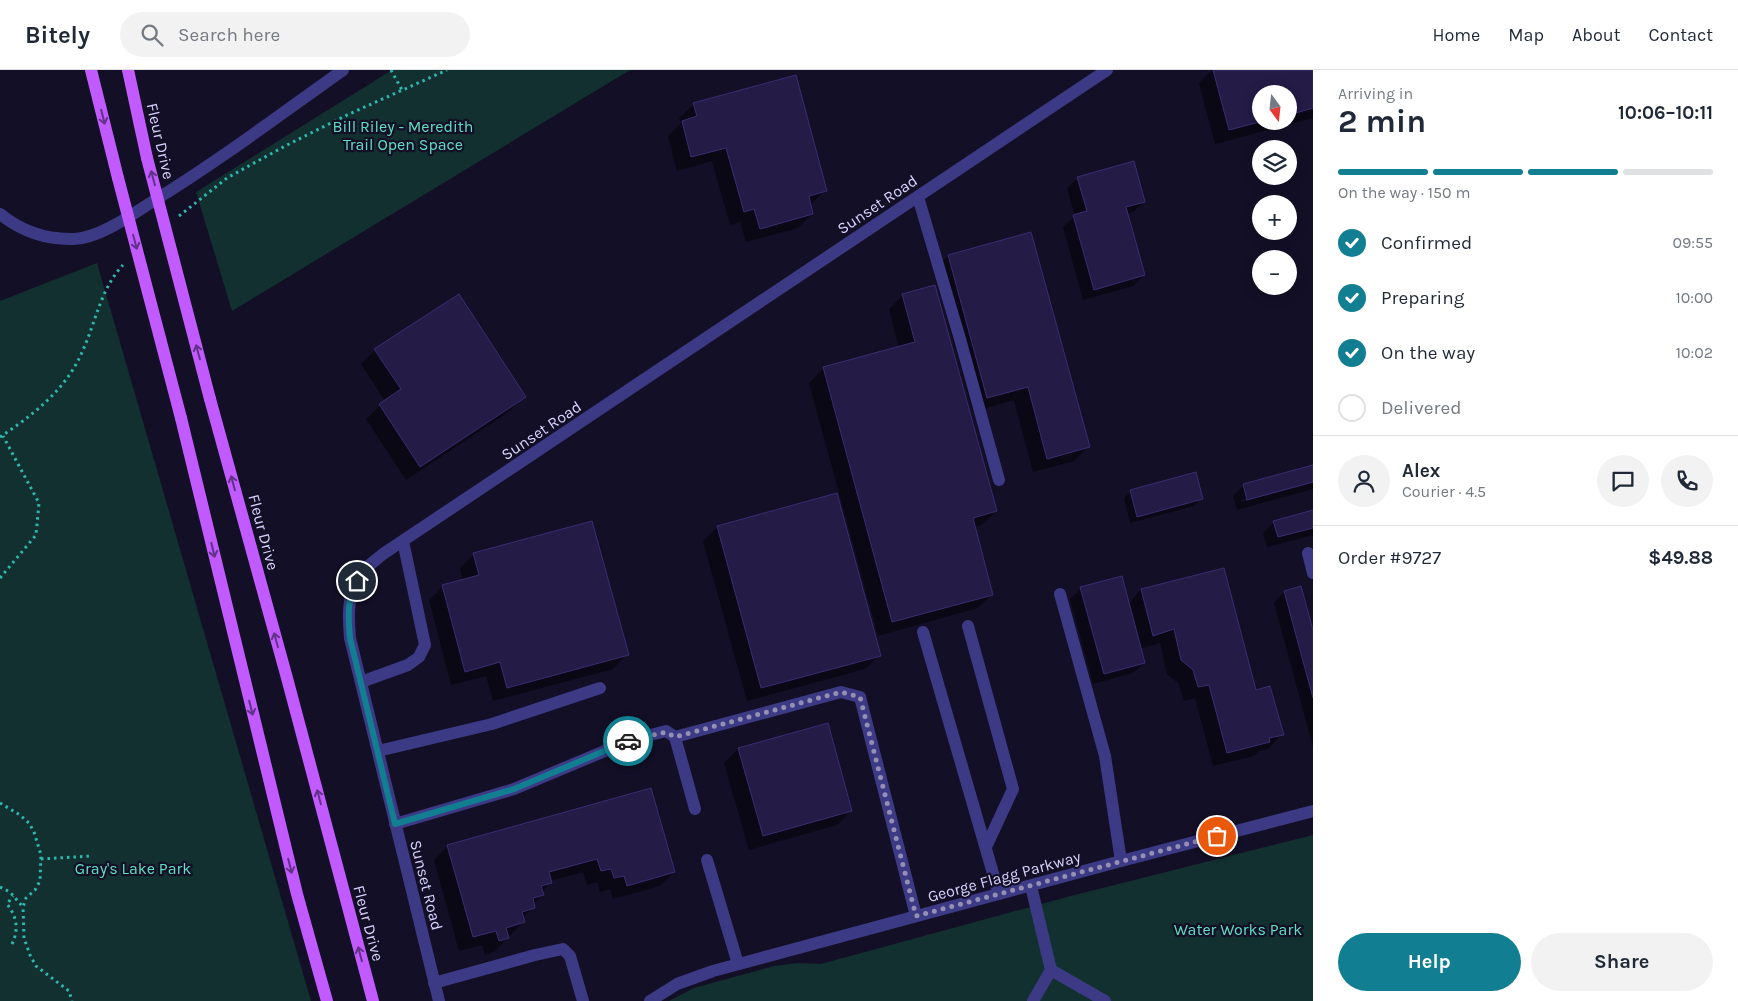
<!DOCTYPE html>
<meta charset="utf-8">
<style>
body{margin:0;font-family:Karla,sans-serif;background:#f2f2f3;color:#1f2937;height:100vh;display:flex;flex-direction:column;font-size:19px;white-space:nowrap}
*{box-sizing:border-box;margin:0}
p{font-size:16px;color:#747a83}
.icon{flex:none;width:28px;height:28px;fill:none;stroke:currentColor;stroke-width:2;stroke-linecap:round;stroke-linejoin:round}
.map{position:relative;flex:1;overflow:hidden}
.sheet{display:flex;flex-direction:column;background:#fff;width:425px}
.sheet>*{flex:none}
.needle{width:32px;rotate:165deg}
.controls{position:absolute;left:1252px;top:15px;display:grid;gap:10px}
.controls a{display:grid;place-items:center;width:45px;height:45px;border-radius:50%;background:#fff;box-shadow:0 2px 12px #0003;font-size:25px}
.pin{position:absolute;display:grid;place-items:center;width:42px;height:42px;color:#fff;margin:-21px;border:2px solid #fff;border-radius:50%;box-shadow:0 1px 5px #0007}
.courier{position:absolute;display:grid;place-items:center;width:50px;height:50px;margin:-25px;border:4px solid #117e91;border-radius:50%;background:#fff;color:#222;box-shadow:0 1px 6px #0007}
.overview em{font-style:normal;font-weight:700}
.overview div{display:flex;flex-direction:column-reverse}
.overview{display:flex;align-items:center;justify-content:space-between;height:85px;padding:0 25px}
h1{font-size:32px;font-weight:700;line-height:38px}
.bar{display:grid;grid-template-columns:repeat(4,1fr);gap:8px 5px;align-content:center;height:60px;padding:0 25px}
.bar i{height:6px;border-radius:4px;background:#e0e1e3}
.bar .active{background:#117e91}
.bar p{grid-column:span 4}
.line{display:flex;align-items:center;gap:12px;padding:0 25px;border-top:1px solid #e0e1e3}
.line div{flex:1}
.round{display:grid;place-items:center;flex:none;width:52px;height:52px;border-radius:26px;background:#f2f2f3}
ol{padding:0 25px;list-style:none}
li{display:flex;align-items:center;gap:15px;height:55px}
li p{margin-inline-start:auto}
li .icon{padding:5px;border-radius:50%;background:#117e91;color:#fff;stroke-width:4}
li:last-child{color:#747a83}
li i{width:28px;height:28px;border:2px solid #e0e1e3;border-radius:50%}
.cta{display:flex;gap:10px;margin-top:auto;padding:10px 25px}
.cta a{flex:1;height:58px;border-radius:30px;background:#117e91;color:#fff;font-size:20px;font-weight:700;line-height:58px;text-align:center}
.cta a+a{background:#f2f2f3;color:#1f2937}
header{display:flex;align-items:center;gap:30px;box-sizing:border-box;height:70px;padding:0 25px;background:#fff;border-bottom:1px solid #e0e1e3}
header strong{font-size:24px}
nav{display:flex;gap:28px;margin-inline-start:auto;font-size:18px}
.search{width:350px;height:45px;background:#f2f2f3;display:flex;align-items:center;gap:12px;box-sizing:border-box;padding:0 18px;border-radius:28px;color:#747a83;font-size:19px}
main{display:flex;flex:1;min-height:0}
.map>svg:first-child{display:block}
.green{fill:#12302f}
.shadow{fill:#0007;fill-rule:evenodd}
.building{fill:#241b47;stroke:#3b2d73}
.lines{fill:none;stroke-linecap:round;stroke-linejoin:round}
.path{stroke:#2fb8b0;stroke-width:3;stroke-dasharray:2.5 4;stroke-linecap:butt}
.minor{stroke:#3d3a85;stroke-width:12}
.major{stroke:#c25bff;stroke-width:12}
.major-bridge{stroke:#c25bff;stroke-width:12}
.oneway{stroke:#623188}
.done{stroke:#948fb3;stroke-width:5;stroke-dasharray:0 9}
.route{stroke:#117e91;stroke-width:6}
.labels{text-anchor:middle;stroke-width:4.5;stroke-linejoin:round;paint-order:stroke}
.park-label{font-size:16px;fill:#5fe0c0;stroke:#130f26}
.street-label{font-size:16px;fill:#d9d4ff;stroke:#130f26}
</style>
<header>
<strong>Bitely</strong>
<div class="search"><svg class="icon" aria-label="search" viewBox="0 0 24 24"><circle cx="10" cy="10" r="6"/><path d="M15 15l6 6"/></svg>Search here</div>
<nav><a>Home</a><a>Map</a><a>About</a><a>Contact</a></nav>
</header>
<main>
<div class="map">
<svg width="1313" height="931" viewBox="0 0 1313 931">
<rect width="100%" height="100%" fill="#130f26"/>
<g class="green">
<path d="M 392,0 L 630,0 L 232,241 L 196,122 Z"/>
<path d="M 97,193 L 311,931 L 0,931 L 0,231 Z"/>
<path d="M 1313,765 L 1313,931 L 669,931 L 694,918 L 774,896 L 797,893 L 821,894 L 1067,827 Z"/>
</g>
<g class="shadow">
<path d="M 1212,0 L 1313,0 L 1313,48 L 1215,74 L 1199,13 ZM 1261,24 L 1289,24 L 1289,51 L 1261,51 Z"/>
<path d="M 694,34 L 826,120 L 810,135 L 812,144 L 798,158 L 746,172 L 740,152 L 730,155 L 712,91 L 677,101 L 668,66 L 681,53 L 679,48 Z"/>
<path d="M 1078,108 L 1144,132 L 1133,142 L 1126,144 L 1144,205 L 1133,216 L 1083,230 L 1063,157 L 1075,146 L 1067,118 Z"/>
<path d="M 948,186 L 1088,377 L 1074,391 L 1033,402 L 1014,330 L 973,342 L 934,200 Z"/>
<path d="M 903,225 L 996,441 L 982,455 L 974,457 L 992,524 L 978,538 L 878,566 L 809,313 L 823,299 L 899,278 L 889,239 Z"/>
<path d="M 375,280 L 524,327 L 510,341 L 406,410 L 366,349 L 385,331 L 361,294 Z"/>
<path d="M 1313,396 L 1313,410 L 1241,430 L 1241,432 L 1313,413 L 1313,419 L 1237,440 L 1233,426 L 1244,415 Z"/>
<path d="M 1131,421 L 1201,429 L 1194,436 L 1130,453 L 1124,428 Z"/>
<path d="M 1313,442 L 1313,465 L 1267,477 L 1263,463 L 1274,452 Z"/>
<path d="M 717,457 L 880,585 L 865,599 L 747,631 L 703,471 Z"/>
<path d="M 474,484 L 627,584 L 613,599 L 493,631 L 486,606 L 451,615 L 429,530 L 443,516 L 463,511 L 460,498 Z"/>
<path d="M 1081,518 L 1128,534 L 1141,520 L 1255,622 L 1282,664 L 1268,679 L 1259,681 L 1254,686 L 1213,696 L 1195,628 L 1184,631 L 1179,614 L 1167,604 L 1160,573 L 1140,579 L 1144,593 L 1133,603 L 1093,614 L 1070,529 Z"/>
<path d="M 1284,522 L 1313,565 L 1313,677 L 1274,533 Z"/>
<path d="M 738,679 L 851,741 L 837,755 L 749,780 L 724,693 Z"/>
<path d="M 650,719 L 674,802 L 660,816 L 613,829 L 610,819 L 600,822 L 597,812 L 587,815 L 583,802 L 550,811 L 550,813 L 542,822 L 543,824 L 533,834 L 534,837 L 522,849 L 523,852 L 494,882 L 485,885 L 482,875 L 459,881 L 434,790 L 448,776 Z"/>
</g>
<g class="building">
<path d="M 1213,0 L 1313,0 L 1313,38 L 1289,45 L 1289,24 L 1261,24 L 1261,51 L 1263,51 L 1229,60 Z"/>
<path d="M 796,5 L 827,121 L 809,126 L 813,144 L 760,159 L 754,139 L 744,142 L 726,78 L 691,87 L 682,51 L 697,46 L 693,33 Z"/>
<path d="M 1134,91 L 1145,132 L 1126,137 L 1145,205 L 1094,220 L 1073,145 L 1087,141 L 1077,107 Z"/>
<path d="M 1031,162 L 1090,377 L 1047,389 L 1028,317 L 987,328 L 948,185 Z"/>
<path d="M 935,215 L 997,441 L 973,448 L 993,525 L 892,552 L 823,297 L 915,272 L 902,224 Z"/>
<path d="M 459,224 L 526,327 L 420,397 L 379,334 L 401,319 L 374,279 Z"/>
<path d="M 1313,395 L 1313,412 L 1247,430 L 1243,414 Z"/>
<path d="M 1196,402 L 1203,429 L 1137,447 L 1130,420 Z"/>
<path d="M 837,423 L 881,586 L 761,618 L 717,456 Z"/>
<path d="M 1313,440 L 1313,458 L 1278,467 L 1273,451 Z"/>
<path d="M 592,451 L 629,585 L 507,618 L 500,592 L 465,602 L 442,515 L 479,505 L 473,483 Z"/>
<path d="M 1224,498 L 1256,620 L 1270,616 L 1284,665 L 1269,668 L 1270,672 L 1227,683 L 1209,615 L 1198,617 L 1193,600 L 1181,590 L 1174,559 L 1153,566 L 1141,519 Z"/>
<path d="M 1122,506 L 1145,593 L 1104,604 L 1080,517 Z"/>
<path d="M 1301,516 L 1313,560 L 1313,628 L 1284,521 Z"/>
<path d="M 828,653 L 852,741 L 763,766 L 738,678 Z"/>
<path d="M 651,718 L 675,802 L 627,816 L 624,806 L 614,808 L 611,799 L 601,801 L 597,789 L 549,802 L 552,813 L 541,816 L 544,825 L 533,828 L 535,838 L 522,842 L 525,852 L 506,858 L 509,868 L 499,871 L 496,861 L 473,867 L 447,775 Z"/>
</g>
<g class="lines">
<g class="path">
<path d="M 391,0 L 402,20"/>
<path d="M 179,146 L 227,108 L 285,76 L 347,45 L 447,0"/>
<path d="M 0,367 C 33,345 67,319 83,280 C 96,251 101,218 123,195"/>
<path d="M 0,508 L 36,465 L 39,433 L 3,366"/>
<path d="M 0,733 L 20,745 L 29,753 L 34,762 L 41,785 L 40,811 L 35,820 L 26,828 L 23,837 L 24,868 L 30,885 L 36,896 L 69,921 L 72,931"/>
<path d="M 41,789 L 91,786"/>
<path d="M 0,817 L 10,822 L 23,837"/>
<path d="M 12,874 C 19,859 17,847 7,834 L 13,826"/>
</g>
<g class="minor">
<path d="M 918,127 L 960,269 L 999,410"/>
<path d="M 0,144 C 21,161 46,170 74,169 C 100,168 133,144 155,130 C 220,90 281,44 343,0"/>
<path d="M 1308,483 L 1313,503"/>
<path d="M 1060,524 L 1105,686 L 1121,791"/>
<path d="M 968,556 L 1013,719 L 986,777"/>
<path d="M 923,562 L 999,824"/>
<path d="M 361,612 L 408,595 L 419,587 L 425,575 L 403,471"/>
<path d="M 675,667 L 695,739"/>
<path d="M 378,681 L 492,654 L 600,618"/>
<path d="M 395,754 L 514,719 L 631,670 L 666,661 L 675,667 L 841,622 L 860,627 L 916,846"/>
<path d="M 707,790 L 738,894"/>
<path d="M 1031,816 L 1051,900 L 1033,931"/>
<path d="M 1051,900 L 1105,931"/>
<path d="M 434,913 L 535,885 L 563,879 L 570,886 L 583,931"/>
<path d="M 439,931 L 350,568 C 348,545 347,522 362,503 C 367,496 376,490 383,484 L 1107,0"/>
<path d="M 650,931 L 677,914 L 713,901 L 1121,791 L 1313,741"/>
</g>
<g class="major">
<path d="M 91,0 L 118,108"/>
<path d="M 128,0 L 147,88"/>
<path d="M 210,329 L 287,608 L 373,931"/>
<path d="M 181,348 L 297,824 L 327,931"/>
</g>
<g class="major-bridge">
<path d="M 147,88 L 210,329"/>
<path d="M 118,108 L 181,348"/>
</g>
</g>
<defs><path id="oneway-shaft" d="M-6 0H5M1.5-3L5.5 0L1.5 3" fill="none" stroke-width="1.6" stroke-linecap="round" stroke-linejoin="round" transform="scale(1.25)"/></defs>
<g class="oneway">
<use href="#oneway-shaft" transform="translate(103 47) rotate(76)"/>
<use href="#oneway-shaft" transform="translate(153 108) rotate(-105)"/>
<use href="#oneway-shaft" transform="translate(135 172) rotate(75)"/>
<use href="#oneway-shaft" transform="translate(198 282) rotate(-105)"/>
<use href="#oneway-shaft" transform="translate(233 413) rotate(-105)"/>
<use href="#oneway-shaft" transform="translate(213 480) rotate(77)"/>
<use href="#oneway-shaft" transform="translate(276 570) rotate(-105)"/>
<use href="#oneway-shaft" transform="translate(251 638) rotate(76)"/>
<use href="#oneway-shaft" transform="translate(319 727) rotate(-105)"/>
<use href="#oneway-shaft" transform="translate(290 796) rotate(76)"/>
<use href="#oneway-shaft" transform="translate(360 884) rotate(-105)"/>
</g>
<g class="lines">
<path class="done" d="M 628,671 L 666,662 L 675,667 L 841,622 L 860,627 L 916,846 L 1217,766"/>
<path class="route" d="M 357,511 C 347,529 348,547 350,568 L 395,754 L 514,719 L 628,671"/>
</g>
<g class="labels">
<g class="park-label">
<text x="403" y="62">Bill Riley - Meredith<tspan x="403" dy="18">Trail Open Space</tspan></text>
<text x="133" y="804">Gray's Lake Park</text>
<text x="1238" y="865">Water Works Park</text>
</g>
<g class="street-label">
<text transform="translate(161 71) rotate(77)" y="6">Fleur Drive</text>
<text transform="translate(877 134) rotate(-34)" y="6">Sunset Road</text>
<text transform="translate(541 360) rotate(-34)" y="6">Sunset Road</text>
<text transform="translate(264 462) rotate(75)" y="6">Fleur Drive</text>
<text transform="translate(1004 806) rotate(-15)" y="6">George Flagg Parkway</text>
<text transform="translate(427 815) rotate(76)" y="6">Sunset Road</text>
<text transform="translate(369 853) rotate(75)" y="6">Fleur Drive</text>
</g>
</g>
</svg>
<div class="controls">
<a><svg class="needle" viewBox="-14 -14 28 28"><path d="M0-13l5 13h-10z" fill="#e53935"/><path d="M0 13l5-13h-10z" fill="#747a83"/></svg></a>
<a><svg class="icon" aria-label="layers" viewBox="0 0 24 24"><path d="M12 4l9 5-9 5-9-5zM3 14l9 5 9-5"/></svg></a>
<a>+</a>
<a>−</a>
</div>
<div class="pin" style="left:1217px;top:766px;background:#ea580c"><svg class="icon" aria-label="bag" viewBox="0 0 24 24"><path d="M5 8h14l-1 12H6zM9 8a3 3 0 0 1 6 0"/></svg></div>
<div class="pin" style="left:357px;top:511px;background:#1f2937"><svg class="icon" aria-label="home" viewBox="0 0 24 24"><path d="M3 11l9-7 9 7M6 9v11h12V9"/></svg></div>
<div class="courier" style="left:628px;top:671px"><svg class="icon" aria-label="car" viewBox="0 0 24 24"><path d="M5 17H2v-5l4-1 3-4h7l3 4 3 1v5h-3M9 17h6M6 11h13"/><circle cx="7" cy="17" r="2"/><circle cx="17" cy="17" r="2"/></svg></div>
</div>
<section class="sheet">
<div class="overview"><div><h1>2 min</h1><p>Arriving in</p></div><em>10:06–10:11</em></div>
<div class="bar"><i class="active"></i><i class="active"></i><i class="active"></i><i></i><p>On the way · 150 m</p></div>
<ol>
<li><svg class="icon" aria-label="check" viewBox="0 0 24 24"><path d="M5 12l5 5 9-10"/></svg>Confirmed<p>09:55</p></li>
<li><svg class="icon" aria-label="check" viewBox="0 0 24 24"><path d="M5 12l5 5 9-10"/></svg>Preparing<p>10:00</p></li>
<li><svg class="icon" aria-label="check" viewBox="0 0 24 24"><path d="M5 12l5 5 9-10"/></svg>On the way<p>10:02</p></li>
<li><i></i>Delivered</li>
</ol>
<div class="line" style="height:90px"><a class="round"><svg class="icon" aria-label="person" viewBox="0 0 24 24"><circle cx="12" cy="8" r="4"/><path d="M4 21q1-7 8-7t8 7"/></svg></a><div><b>Alex</b><p>Courier · 4.5</p></div><a class="round"><svg class="icon" aria-label="chat" viewBox="0 0 24 24"><path d="M4 5h16v11H9l-5 4z"/></svg></a><a class="round"><svg class="icon" aria-label="phone" viewBox="0 0 24 24"><path d="M5 4h4l2 5-3 2q2 4 5 5l2-3 5 2v4C11 20 4 13 5 4z"/></svg></a></div>
<div class="line" style="height:65px"><div>Order #9727</div><b>$49.88</b></div>
<div class="cta"><a>Help</a><a>Share</a></div>
</section>
</main>
